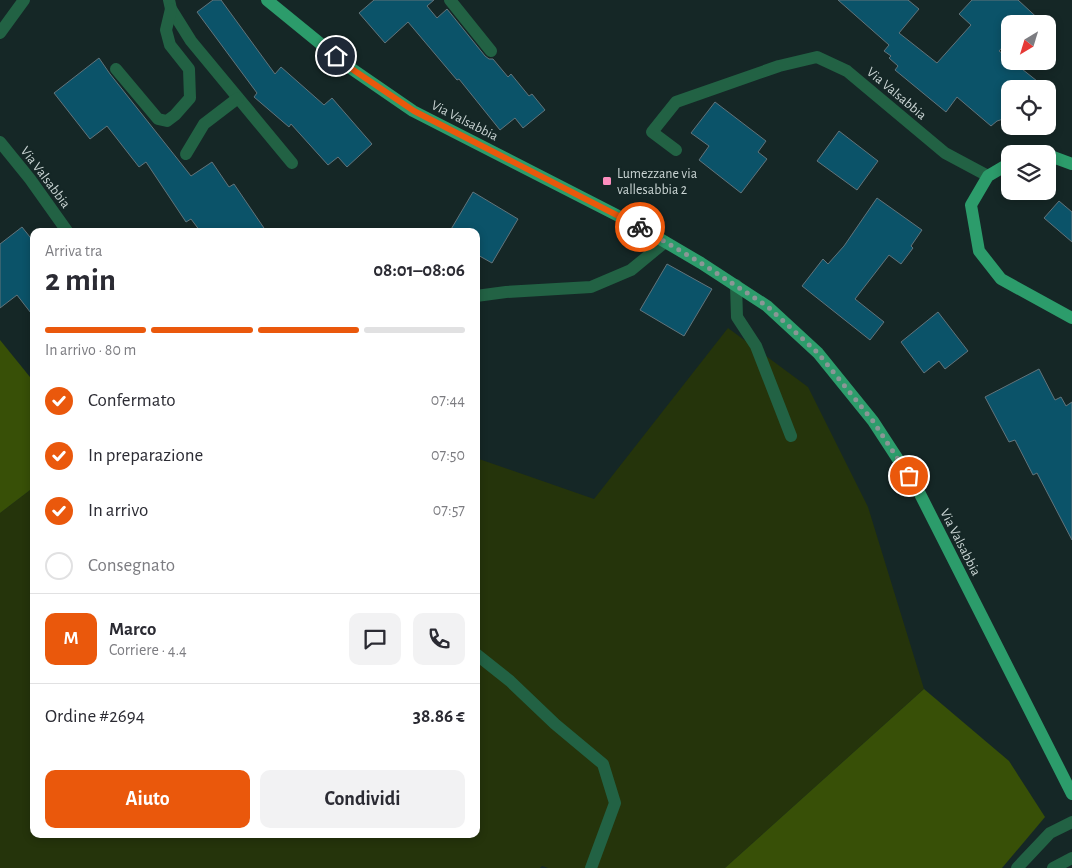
<!DOCTYPE html>
<html lang="it">
<meta charset="utf-8">
<style>
body{margin:0;font-family:"Alegreya Sans",sans-serif;background:#f2f2f3;color:#2b2b33;height:100vh;display:flex;flex-direction:column;font-size:19px;white-space:nowrap}
*{box-sizing:border-box;margin:0}
p{font-size:16px;color:#7c7c81}
.icon{flex:none;width:28px;height:28px;fill:none;stroke:currentColor;stroke-width:2;stroke-linecap:round;stroke-linejoin:round}
.map{position:relative;flex:1;overflow:hidden}
.sheet{position:absolute;left:30px;top:228px;width:450px;height:610px;display:flex;flex-direction:column;background:#fff;border-radius:10px;box-shadow:0 2px 8px #0003}
.sheet>*{flex:none}
.needle{width:32px;rotate:218deg}
.fabs{position:absolute;left:1001px;top:15px;display:grid;gap:10px}
.fabs a{display:grid;place-items:center;width:55px;height:55px;border-radius:10px;background:#fff;box-shadow:0 2px 8px #0003;font-size:25px}
.pin{position:absolute;display:grid;place-items:center;width:42px;height:42px;color:#fff;margin:-21px;border:2px solid #fff;border-radius:50%;box-shadow:0 1px 5px #0007}
.courier{position:absolute;display:grid;place-items:center;width:50px;height:50px;margin:-25px;border:4px solid #ea580c;border-radius:50%;background:#fff;color:#222;box-shadow:0 1px 6px #0007}
.headline em{font-style:normal;font-weight:700}
.headline div{display:flex;flex-direction:column-reverse}
.headline{display:flex;align-items:center;justify-content:space-between;height:85px;padding:0 15px}
h1{font-size:32px;font-weight:700;line-height:38px}
.bar{display:grid;grid-template-columns:repeat(4,1fr);gap:8px 5px;align-content:center;height:60px;padding:0 15px}
.bar i{height:6px;border-radius:4px;background:#e1e1e2}
.bar .active{background:#ea580c}
.bar p{grid-column:span 4}
.line{display:flex;align-items:center;gap:12px;padding:0 15px;border-top:1px solid #e1e1e2}
.line div{flex:1}
.round{display:grid;place-items:center;flex:none;width:52px;height:52px;border-radius:10px;background:#f2f2f3}
ol{padding:0 15px;list-style:none}
li{display:flex;align-items:center;gap:15px;height:55px}
li p{margin-inline-start:auto}
li .icon{padding:5px;border-radius:50%;background:#ea580c;color:#fff;stroke-width:4}
li:last-child{color:#7c7c81}
li i{width:28px;height:28px;border:2px solid #e1e1e2;border-radius:50%}
.action{display:flex;gap:10px;margin-top:auto;padding:10px 15px}
.action a{flex:1;height:58px;border-radius:10px;background:#ea580c;color:#fff;font-size:20px;font-weight:700;line-height:58px;text-align:center}
.action a+a{background:#f2f2f3;color:#2b2b33}
.map>svg:first-child{display:block}
.green{fill:#25340b}
.forest{fill:#385007}
.building{fill:#0b5369;stroke:#62747b}
.lines{fill:none;stroke-linecap:round;stroke-linejoin:round}
.minor{stroke:#226244;stroke-width:12}
.major{stroke:#2c9c6b;stroke-width:12}
.done{stroke:#8a9796;stroke-width:5;stroke-dasharray:0 9}
.route{stroke:#ea580c;stroke-width:6}
.poi-dot{fill:#fd8ebe;stroke:#152726;stroke-width:2}
.labels{text-anchor:middle;stroke-width:4;stroke-linejoin:round;paint-order:stroke}
.street-label{font-size:14px;fill:#c9d4d3;stroke:#152726}
.poi-label{font-size:14px;fill:#c9d4d3;stroke:#152726;text-anchor:start}
</style>
<div class="map">
<svg width="1072" height="868" viewBox="0 0 1072 868">
<rect width="100%" height="100%" fill="#152726"/>
<path class="green" d="M 728,328 L 808,387 L 868,507 L 924,689 L 725,868 L 548,868 L 542,866 L 540,868 L 0,868 L 0,513 L 34,487 L 34,834 L 476,834 L 476,458 L 594,499 Z"/>
<g class="forest">
<path d="M 0,340 L 34,382 L 34,487 L 0,513 Z"/>
<path d="M 924,689 L 1009,761 L 1045,817 L 1002,868 L 725,868 Z"/>
</g>
<g class="building">
<path d="M 213,0 L 221,0 L 275,74 L 281,67 L 324,105 L 332,98 L 372,144 L 347,167 L 338,157 L 328,165 L 291,124 L 289,127 L 254,97 L 257,93 L 197,12 Z"/>
<path d="M 374,0 L 434,0 L 427,6 L 437,18 L 447,9 L 485,56 L 489,59 L 493,59 L 508,77 L 511,74 L 529,96 L 532,94 L 545,110 L 523,128 L 515,118 L 500,130 L 459,79 L 457,80 L 408,22 L 385,43 L 359,13 Z"/>
<path d="M 838,0 L 908,0 L 919,9 L 899,33 L 937,63 L 971,25 L 959,14 L 972,0 L 1018,0 L 1044,24 L 1010,24 L 1010,39 L 999,51 L 1010,59 L 1010,61 L 1012,61 L 1047,89 L 1010,89 L 1010,117 L 997,121 L 991,126 L 957,97 L 946,112 L 895,70 L 898,66 L 889,58 L 891,56 L 884,51 L 889,45 Z"/>
<path d="M 99,58 L 110,74 L 191,176 L 212,162 L 229,187 L 234,184 L 266,231 L 200,231 L 191,219 L 186,222 L 146,162 L 139,167 L 107,126 L 90,139 L 54,93 Z"/>
<path d="M 715,102 L 766,141 L 758,152 L 767,159 L 741,193 L 699,160 L 709,146 L 691,133 Z"/>
<path d="M 839,131 L 878,161 L 857,190 L 817,161 Z"/>
<path d="M 473,192 L 518,219 L 492,263 L 476,254 L 476,231 L 450,231 Z"/>
<path d="M 877,198 L 922,230 L 911,246 L 913,248 L 901,264 L 889,255 L 855,299 L 884,322 L 870,340 L 802,286 L 823,259 L 828,264 L 844,246 Z"/>
<path d="M 1059,201 L 1072,212 L 1072,242 L 1044,218 Z"/>
<path d="M 22,227 L 34,242 L 34,317 L 17,295 L 0,308 L 0,244 Z"/>
<path d="M 667,264 L 712,289 L 684,336 L 640,310 Z"/>
<path d="M 938,312 L 968,351 L 945,369 L 939,361 L 924,373 L 901,342 Z"/>
<path d="M 1039,369 L 1055,400 L 1061,397 L 1066,406 L 1072,402 L 1072,540 L 1037,473 L 1033,475 L 1015,440 L 1009,442 L 985,397 Z"/>
</g>
<g class="lines">
<g class="minor">
<path d="M 169,0 L 171,9 L 191,41 L 292,163"/>
<path d="M 450,0 L 491,51"/>
<path d="M 0,33 L 24,0"/>
<path d="M 116,69 L 158,119 L 167,121 L 175,115 L 190,98 L 189,69 L 170,45 L 166,30 L 171,9"/>
<path d="M 0,142 L 30,179 L 67,231"/>
<path d="M 676,150 L 652,132 L 676,102 L 779,66 L 817,57 L 847,71 L 945,153 L 988,176"/>
<path d="M 186,154 L 204,124 L 238,98"/>
<path d="M 736,285 L 737,317 L 756,346 L 791,436"/>
<path d="M 476,296 L 506,292 L 591,287 L 631,270 L 665,242"/>
<path d="M 476,654 L 510,681 L 555,724 L 603,764 L 615,803 L 591,868"/>
<path d="M 1017,868 L 1050,833 L 1072,822"/>
<path d="M 1053,868 L 1072,858"/>
</g>
<g class="major">
<path d="M 267,0 L 349,67 L 413,111 L 638,226 L 701,263 L 767,306 L 818,353 L 873,421 L 918,490 L 1072,794"/>
<path d="M 1048,157 L 1053,157 L 1072,164"/>
<path d="M 1010,163 L 988,176 L 971,205 L 979,251 L 1001,279 L 1072,318"/>
</g>
</g>
<g class="lines">
<path class="done" d="M 640,227 L 701,263 L 767,306 L 818,353 L 873,421 L 909,476"/>
<path class="route" d="M 336,56 L 349,67 L 414,111 L 640,227"/>
</g>
<rect class="poi-dot" x="602" y="176" width="10" height="10" rx="2.5"/>
<g class="labels">
<g class="street-label">
<text transform="translate(897 93) rotate(40)" y="5">Via Valsabbia</text>
<text transform="translate(465 120) rotate(27)" y="5">Via Valsabbia</text>
<text transform="translate(46 177) rotate(53)" y="5">Via Valsabbia</text>
<text transform="translate(961 542) rotate(63)" y="5">Via Valsabbia</text>
</g>
<g class="poi-label">
<text x="617" y="178">Lumezzane via<tspan x="617" dy="16">vallesabbia 2</tspan></text>
</g>
</g>
</svg>
<div class="fabs">
<a><svg class="needle" viewBox="-14 -14 28 28"><path d="M0-13l5 13h-10z" fill="#e53935"/><path d="M0 13l5-13h-10z" fill="#7c7c81"/></svg></a>
<a><svg class="icon" aria-label="locate" viewBox="0 0 24 24"><circle cx="12" cy="12" r="6"/><path d="M12 2v4M12 18v4M2 12h4M18 12h4"/></svg></a>
<a><svg class="icon" aria-label="layers" viewBox="0 0 24 24"><path d="M12 4l9 5-9 5-9-5zM3 14l9 5 9-5"/></svg></a>
</div>
<div class="pin" style="left:909px;top:476px;background:#ea580c"><svg class="icon" aria-label="bag" viewBox="0 0 24 24"><path d="M5 8h14l-1 12H6zM9 8a3 3 0 0 1 6 0"/></svg></div>
<div class="pin" style="left:336px;top:56px;background:#1f2937"><svg class="icon" aria-label="home" viewBox="0 0 24 24"><path d="M3 11l9-7 9 7M6 9v11h12V9"/></svg></div>
<div class="courier" style="left:640px;top:227px"><svg class="icon" aria-label="bike" viewBox="0 0 24 24"><circle cx="6" cy="16" r="4"/><circle cx="18" cy="16" r="4"/><path d="M6 16l4-8h5l3 8M10 8l3 8H6M13 5h3"/></svg></div>
<section class="sheet">
<div class="headline"><div><h1>2 min</h1><p>Arriva tra</p></div><em>08:01–08:06</em></div>
<div class="bar"><i class="active"></i><i class="active"></i><i class="active"></i><i></i><p>In arrivo · 80 m</p></div>
<ol>
<li><svg class="icon" aria-label="check" viewBox="0 0 24 24"><path d="M5 12l5 5 9-10"/></svg>Confermato<p>07:44</p></li>
<li><svg class="icon" aria-label="check" viewBox="0 0 24 24"><path d="M5 12l5 5 9-10"/></svg>In preparazione<p>07:50</p></li>
<li><svg class="icon" aria-label="check" viewBox="0 0 24 24"><path d="M5 12l5 5 9-10"/></svg>In arrivo<p>07:57</p></li>
<li><i></i>Consegnato</li>
</ol>
<div class="line" style="height:90px"><b class="round" style="background:#ea580c;color:#fff">M</b><div><b>Marco</b><p>Corriere · 4.4</p></div><a class="round"><svg class="icon" aria-label="chat" viewBox="0 0 24 24"><path d="M4 5h16v11H9l-5 4z"/></svg></a><a class="round"><svg class="icon" aria-label="phone" viewBox="0 0 24 24"><path d="M5 4h4l2 5-3 2q2 4 5 5l2-3 5 2v4C11 20 4 13 5 4z"/></svg></a></div>
<div class="line" style="height:65px"><div>Ordine #2694</div><b>38.86 €</b></div>
<div class="action"><a>Aiuto</a><a>Condividi</a></div>
</section>
</div>
